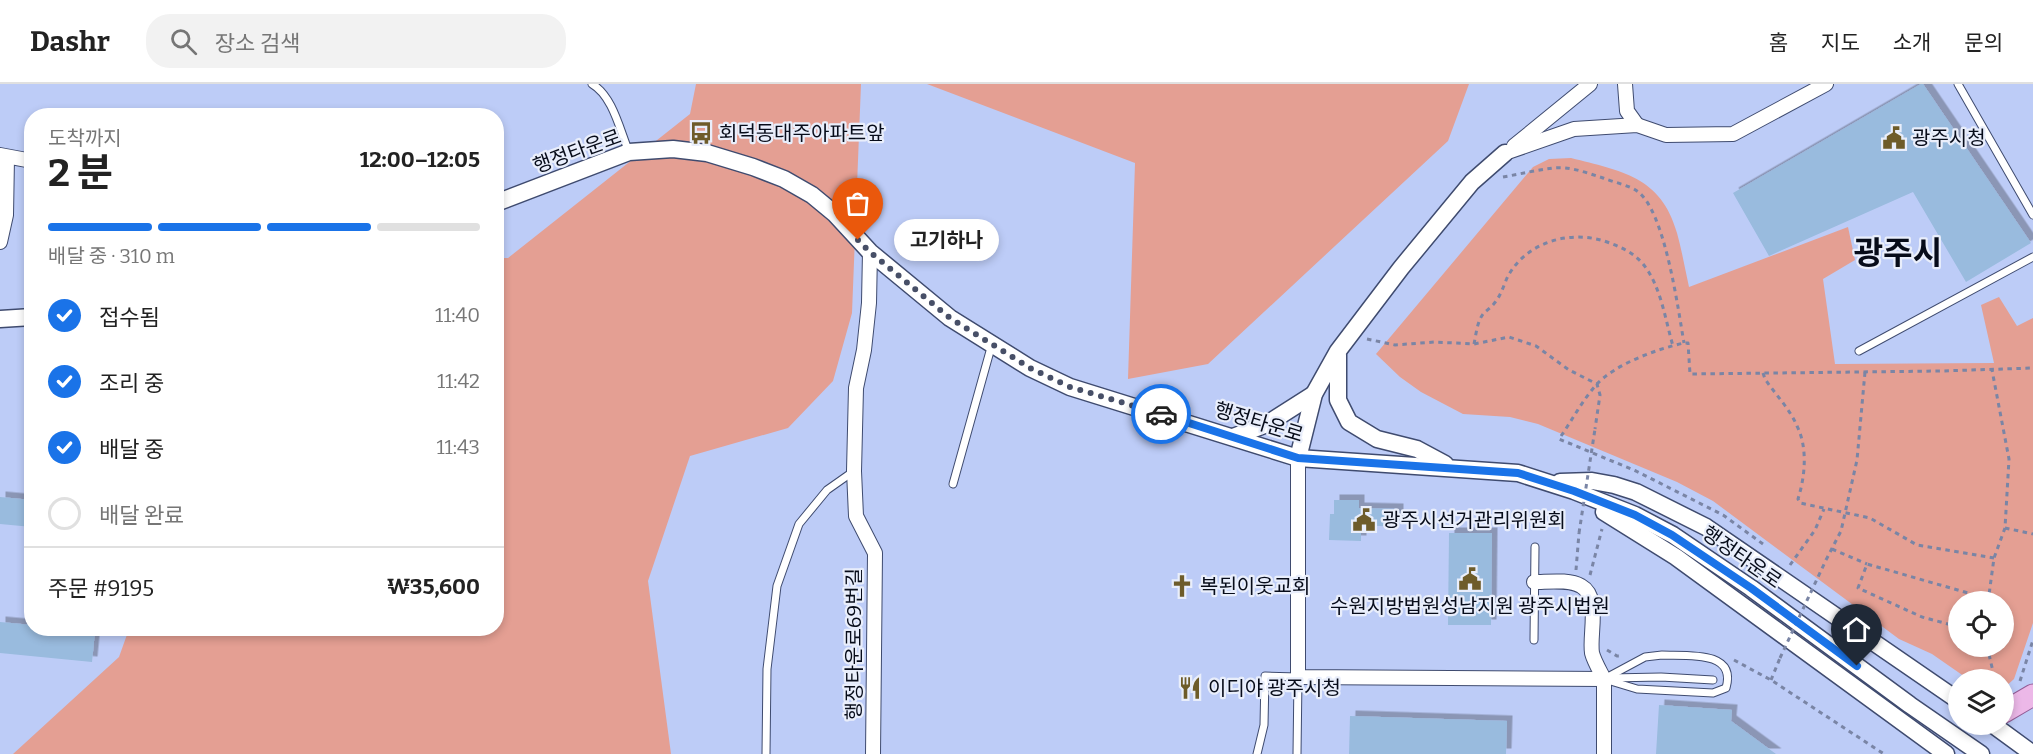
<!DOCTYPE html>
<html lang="ko">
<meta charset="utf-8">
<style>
body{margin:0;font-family:Bitter,"Noto Sans KR",serif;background:#f2f2f2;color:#222;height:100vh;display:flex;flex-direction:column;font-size:22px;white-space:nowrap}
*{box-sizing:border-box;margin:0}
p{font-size:20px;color:#767676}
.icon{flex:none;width:33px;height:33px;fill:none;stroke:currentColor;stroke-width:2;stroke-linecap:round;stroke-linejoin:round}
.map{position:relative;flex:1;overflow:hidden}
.sheet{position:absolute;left:24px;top:24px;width:480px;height:528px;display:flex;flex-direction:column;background:#fff;border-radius:24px;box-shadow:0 3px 9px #0003}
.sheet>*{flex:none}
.fabs{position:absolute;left:1948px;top:507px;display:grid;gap:12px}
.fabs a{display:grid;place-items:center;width:66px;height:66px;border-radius:50%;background:#fff;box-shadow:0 3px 9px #0003;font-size:30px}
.pin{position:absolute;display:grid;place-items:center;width:51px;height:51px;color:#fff;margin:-62px -26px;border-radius:50% 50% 50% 0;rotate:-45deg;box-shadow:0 0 6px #0007}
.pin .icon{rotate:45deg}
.courier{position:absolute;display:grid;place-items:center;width:60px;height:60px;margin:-30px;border:4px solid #1a73e8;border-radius:50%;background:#fff;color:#222;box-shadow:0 2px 8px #0007}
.bubble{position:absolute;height:42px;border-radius:21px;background:#fff;box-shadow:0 3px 9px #0003;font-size:20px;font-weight:700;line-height:42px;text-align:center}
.overview em{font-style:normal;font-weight:700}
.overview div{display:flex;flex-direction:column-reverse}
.overview{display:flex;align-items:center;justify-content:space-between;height:102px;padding:0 24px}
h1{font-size:39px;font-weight:700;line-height:45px}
.bar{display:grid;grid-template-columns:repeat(4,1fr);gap:9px 6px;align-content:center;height:72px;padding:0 24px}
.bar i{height:8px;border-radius:4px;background:#e0e0e0}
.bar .current{background:#1a73e8}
.bar p{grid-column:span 4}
.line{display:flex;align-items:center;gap:15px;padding:0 24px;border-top:2px solid #e0e0e0}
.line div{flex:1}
ol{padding:0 24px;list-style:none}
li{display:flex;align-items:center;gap:18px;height:66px}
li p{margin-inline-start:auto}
li .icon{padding:6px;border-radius:50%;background:#1a73e8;color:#fff;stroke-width:4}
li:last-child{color:#767676}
li i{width:33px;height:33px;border:3px solid #e0e0e0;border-radius:50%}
header{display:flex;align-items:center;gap:36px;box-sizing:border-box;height:84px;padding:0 30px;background:#fff;border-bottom:2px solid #e0e0e0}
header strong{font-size:28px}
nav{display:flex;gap:33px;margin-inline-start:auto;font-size:21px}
.search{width:420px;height:54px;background:#f2f2f2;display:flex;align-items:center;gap:15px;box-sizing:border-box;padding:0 21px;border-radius:24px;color:#767676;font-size:22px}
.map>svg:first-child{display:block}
.green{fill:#e49f93;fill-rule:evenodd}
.building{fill:#99bbde;filter:url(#shadow)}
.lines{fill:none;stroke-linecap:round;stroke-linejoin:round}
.service-casing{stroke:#3f4b6f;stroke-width:9}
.minor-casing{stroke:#3f4b6f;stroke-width:16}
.tertiary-casing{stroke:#3f4b6f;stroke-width:19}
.primary-casing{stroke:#935d96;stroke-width:23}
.path{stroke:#7a85a5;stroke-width:3;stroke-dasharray:4.5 4.5;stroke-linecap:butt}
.service{stroke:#fff;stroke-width:7}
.minor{stroke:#fff;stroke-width:14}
.tertiary{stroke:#fff;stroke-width:16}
.primary{stroke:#ecb8e8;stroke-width:21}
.path-bridge{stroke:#7a85a5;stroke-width:3;stroke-dasharray:4.5 4.5;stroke-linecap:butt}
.done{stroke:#474f67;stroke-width:6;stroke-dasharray:0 10.8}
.route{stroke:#1a73e8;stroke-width:8}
.labels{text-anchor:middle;stroke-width:4.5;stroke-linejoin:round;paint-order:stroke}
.poi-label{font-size:20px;fill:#070c1a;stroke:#e9eefb;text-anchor:start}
.street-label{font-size:20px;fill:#070c1a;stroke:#e9eefb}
.town-label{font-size:32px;font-weight:bold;fill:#070c1a;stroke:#e9eefb}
</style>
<header>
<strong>Dashr</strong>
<div class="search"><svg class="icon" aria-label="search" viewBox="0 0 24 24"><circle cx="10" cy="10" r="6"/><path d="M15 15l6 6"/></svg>장소 검색</div>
<nav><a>홈</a><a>지도</a><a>소개</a><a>문의</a></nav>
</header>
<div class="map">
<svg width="2033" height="670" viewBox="0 0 2033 670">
<defs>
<filter id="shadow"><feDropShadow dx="5.5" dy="-5.5" stdDeviation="0" flood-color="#0004"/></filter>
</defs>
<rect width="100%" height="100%" fill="#bdccf7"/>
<g class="green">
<path d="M 696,0 L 861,0 L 852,229 L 833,297 L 788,344 L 690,372 L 648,497 L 671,670 L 13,670 L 119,573 L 129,545 L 496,544 L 497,174 L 508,174 L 690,30 Z"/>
<path d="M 927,0 L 1469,0 L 1448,57 L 1208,280 L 1128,295 L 1135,79 Z"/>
<path d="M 1571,74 C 1621,87 1661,92 1677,149 C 1682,167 1685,185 1689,203 L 1848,143 L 1855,176 L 1823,195 L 1835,280 L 1994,279 L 1981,221 L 1999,213 L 2017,242 L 2033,234 L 2033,539 L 2014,595 L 2004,604 L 2004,596 L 1968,595 L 1932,570 L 1899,555 L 1713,417 L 1677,398 L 1538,340 L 1510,333 L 1463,330 L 1421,308 L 1400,293 L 1376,270 L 1533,83 L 1549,75 ZM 1959,518 L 2004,518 L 2004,562 L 1959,562 Z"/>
</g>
<g class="building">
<path d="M 1921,0 L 1923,0 L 2031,159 L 1966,198 L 1913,108 L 1769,172 L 1733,109 Z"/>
<path d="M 0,413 L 32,416 L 32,443 L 0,440 Z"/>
<path d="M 1334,416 L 1359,416 L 1359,424 L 1398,425 L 1398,443 L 1361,441 L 1361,457 L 1329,456 L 1330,430 L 1334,430 Z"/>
<path d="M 1449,449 L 1492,449 L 1491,541 L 1448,541 Z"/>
<path d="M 0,538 L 32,541 L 32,544 L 67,544 L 95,547 L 92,578 L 0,569 Z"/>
<path d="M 1659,621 L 1732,626 L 1731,637 L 1776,670 L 1656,670 Z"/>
<path d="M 1350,632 L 1507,637 L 1506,670 L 1349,670 Z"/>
</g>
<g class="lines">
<g class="service-casing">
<g id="service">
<path d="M 592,0 C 613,12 620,47 629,68"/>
<path d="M 1958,0 L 2033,131"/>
<path d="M 1859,267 L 2033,173"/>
<path d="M 953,400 L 992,260"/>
<path d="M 1534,556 L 1535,463"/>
<path d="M 1662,571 C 1687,572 1737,566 1726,604 L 1713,609 L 1637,605 L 1604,595 L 1645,573 Z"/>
<path d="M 1610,594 L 1661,593 L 1713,596"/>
<path d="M 766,670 L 767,585 L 777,502 L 799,440 L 827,406 L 854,387"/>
<path d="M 1257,670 L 1264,641 L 1265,592 L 1298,593 L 1297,670"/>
</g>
</g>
<g class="minor-casing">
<g id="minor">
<path d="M 1625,0 L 1627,27 L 1637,41"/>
<path d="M 1514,62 L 1590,0"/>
<path d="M 1505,69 L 1574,45 L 1637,41 L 1666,51 L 1733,50 L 1826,0"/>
<path d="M 0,71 L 32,77"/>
<path d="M 0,158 L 6,131 L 7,74"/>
<path d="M 870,168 L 869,219 L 864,266 L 856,304 L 854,387 L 856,432 L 875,469 L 873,670"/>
<path d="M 1298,374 L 1298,593 L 1604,595 L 1604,670"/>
<path d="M 1534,498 C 1548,498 1569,495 1581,502 C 1601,513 1589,550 1592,569 C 1594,577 1600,587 1604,595"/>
</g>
</g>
<g class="tertiary-casing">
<g id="tertiary">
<path d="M 496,119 L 629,68 L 673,65 L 707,69 L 753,83 L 784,95 L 812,111 L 835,130 L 870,168 L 950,234 L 1030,284 L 1070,303 L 1298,374 L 1518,389 L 1574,407 L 1635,431 L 1673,451 L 1751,504 L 1910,621 L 1981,670"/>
<path d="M 0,235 L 32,233"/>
<path d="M 1338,271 L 1338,316 L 1349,338 L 1377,355 L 1417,365 L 1445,380"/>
<path d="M 1233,353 L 1267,340 L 1314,310"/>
<path d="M 1298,374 L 1314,310 L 1338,267 L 1401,184 L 1472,98 L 1505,69"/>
<path d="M 1560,398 L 1592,397 L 1614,401 L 1636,408 L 1706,443 L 1959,617"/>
<path d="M 1604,428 L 1676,473 L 1946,670"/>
<path d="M 1992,640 L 2033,670"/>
</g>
</g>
<g class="primary-casing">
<path id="primary" d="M 2004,628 L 2033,611"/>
</g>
<g class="path">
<path d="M 1503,93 C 1520,90 1537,86 1553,84 C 1570,82 1587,89 1603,94 C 1613,98 1628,101 1637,107 C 1665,126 1678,225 1684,259"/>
<path d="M 1367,255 L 1395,261 L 1435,258 L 1474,260 L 1509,253 L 1536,262 L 1569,286 L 1597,300 L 1600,311 L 1595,345"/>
<path d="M 1474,260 C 1476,251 1477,238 1483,230 C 1487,226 1493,222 1496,217 C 1502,209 1504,200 1508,192 C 1527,158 1569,146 1604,157 C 1619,162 1633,168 1643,180 C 1661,202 1665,235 1673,262"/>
<path d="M 1763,289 L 1765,295 C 1775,310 1790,325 1797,342 C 1808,364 1805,393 1798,415 L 1800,419 L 1870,434 L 1917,461 L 1994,474"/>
<path d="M 2005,444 L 2033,450"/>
<path d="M 1763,460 L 1723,431 L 1636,387 L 1559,355 C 1571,338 1582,317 1596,301 C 1615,280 1657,265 1684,259 L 1688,259 L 1690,290 L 1941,287 L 2033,284"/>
<path d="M 1832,465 L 1867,480"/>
<path d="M 1826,476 L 1841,447 L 1857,376 L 1865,288"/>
<path d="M 1790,481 L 1815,446 L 1824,425"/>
<path d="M 1576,486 L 1579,449"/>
<path d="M 1590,491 L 1602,445"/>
<path d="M 1988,518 L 1994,474 L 2005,444 L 2009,375 L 1992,286"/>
<path d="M 1959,543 L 1922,533 L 1858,504 L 1867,480 L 1989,515"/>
<path d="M 1987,562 L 1995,596"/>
<path d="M 1607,566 L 1617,572 L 1622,572"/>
<path d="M 1734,576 L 1771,596 L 1884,670"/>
<path d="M 1771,596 L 1780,574"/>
<path d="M 2020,597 L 2033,556"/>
</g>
<use href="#service" class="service"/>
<use href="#minor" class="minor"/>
<use href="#tertiary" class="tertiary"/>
<use href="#primary" class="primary"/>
<g class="path-bridge">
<path d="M 1579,449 L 1595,345"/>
<path d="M 1780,574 L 1826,476"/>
</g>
</g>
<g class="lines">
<path class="done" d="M 858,156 L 870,168 L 950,234 L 1030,284 L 1070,303 L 1161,330"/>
<path class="route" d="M 1161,330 L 1298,374 L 1518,389 L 1574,407 L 1635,431 L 1672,451 L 1751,504 L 1857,582"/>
</g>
<defs>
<g id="bus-bare" transform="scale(1.8)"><path d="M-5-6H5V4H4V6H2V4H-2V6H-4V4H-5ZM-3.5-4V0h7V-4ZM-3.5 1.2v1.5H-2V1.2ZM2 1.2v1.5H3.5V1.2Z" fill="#6e5c2a" stroke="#e9eefb" stroke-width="2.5" paint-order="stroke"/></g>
<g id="civic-bare" transform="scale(1.8)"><path d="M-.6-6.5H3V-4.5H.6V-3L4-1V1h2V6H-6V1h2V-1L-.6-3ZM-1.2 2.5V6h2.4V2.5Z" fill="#6e5c2a" stroke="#e9eefb" stroke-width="2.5" paint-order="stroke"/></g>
<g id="church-bare" transform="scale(1.8)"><path d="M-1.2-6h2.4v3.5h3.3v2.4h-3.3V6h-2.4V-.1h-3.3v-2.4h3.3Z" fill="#6e5c2a" stroke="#e9eefb" stroke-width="2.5" paint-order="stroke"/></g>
<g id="restaurant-bare" transform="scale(1.8)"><path d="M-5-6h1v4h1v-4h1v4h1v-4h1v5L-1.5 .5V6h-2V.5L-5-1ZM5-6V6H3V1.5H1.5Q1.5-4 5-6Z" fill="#6e5c2a" stroke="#e9eefb" stroke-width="2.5" paint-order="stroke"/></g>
</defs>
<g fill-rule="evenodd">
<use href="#bus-bare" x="701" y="49"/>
<use href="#civic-bare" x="1894" y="54"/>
<use href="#civic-bare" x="1364" y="436"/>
<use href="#civic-bare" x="1470" y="495"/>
<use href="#church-bare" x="1182" y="502"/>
<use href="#restaurant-bare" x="1190" y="604"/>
</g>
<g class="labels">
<g class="poi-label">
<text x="719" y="56">회덕동대주아파트앞</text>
<text x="1912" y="61">광주시청</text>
<text x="1382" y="443">광주시선거관리위원회</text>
<text x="1200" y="509">복된이웃교회</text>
<text x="1470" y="529" text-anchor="middle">수원지방법원성남지원 광주시법원</text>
<text x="1208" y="611">이디야 광주시청</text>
</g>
<g class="street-label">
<text transform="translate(577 67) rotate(-20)" y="7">행정타운로</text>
<text transform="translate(1259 338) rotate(17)" y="7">행정타운로</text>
<text transform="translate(1742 473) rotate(35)" y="7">행정타운로</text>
<text transform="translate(854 560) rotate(-90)" y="7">행정타운로69번길</text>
</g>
<g class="town-label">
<text x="1898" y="180">광주시</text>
</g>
</g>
</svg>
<div class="fabs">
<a><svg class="icon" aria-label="locate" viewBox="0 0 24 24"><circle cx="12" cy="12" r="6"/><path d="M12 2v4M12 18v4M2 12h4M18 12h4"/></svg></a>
<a><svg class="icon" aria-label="layers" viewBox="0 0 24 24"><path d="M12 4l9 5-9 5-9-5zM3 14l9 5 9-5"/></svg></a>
</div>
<div class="pin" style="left:858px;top:156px;background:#ea580c"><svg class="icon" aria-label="bag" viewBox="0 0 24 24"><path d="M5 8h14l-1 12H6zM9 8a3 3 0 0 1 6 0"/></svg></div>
<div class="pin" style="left:1857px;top:582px;background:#1f2937"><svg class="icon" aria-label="home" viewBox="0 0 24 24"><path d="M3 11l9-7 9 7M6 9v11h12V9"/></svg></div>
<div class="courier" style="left:1161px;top:330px"><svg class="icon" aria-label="car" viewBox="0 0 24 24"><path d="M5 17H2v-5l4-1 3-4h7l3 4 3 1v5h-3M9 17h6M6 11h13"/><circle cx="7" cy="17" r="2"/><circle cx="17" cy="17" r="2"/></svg></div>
<div class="bubble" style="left:894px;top:135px;width:105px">고기하나</div>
<section class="sheet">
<div class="overview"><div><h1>2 분</h1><p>도착까지</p></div><em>12:00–12:05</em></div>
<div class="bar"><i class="current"></i><i class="current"></i><i class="current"></i><i></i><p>배달 중 · 310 m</p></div>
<ol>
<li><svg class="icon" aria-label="check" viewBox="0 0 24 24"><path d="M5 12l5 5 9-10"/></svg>접수됨<p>11:40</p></li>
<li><svg class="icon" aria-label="check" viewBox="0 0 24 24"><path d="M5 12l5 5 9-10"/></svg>조리 중<p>11:42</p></li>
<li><svg class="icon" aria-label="check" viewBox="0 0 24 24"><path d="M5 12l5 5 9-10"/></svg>배달 중<p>11:43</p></li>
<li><i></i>배달 완료</li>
</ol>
<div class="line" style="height:78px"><div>주문 #9195</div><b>₩35,600</b></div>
</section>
</div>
